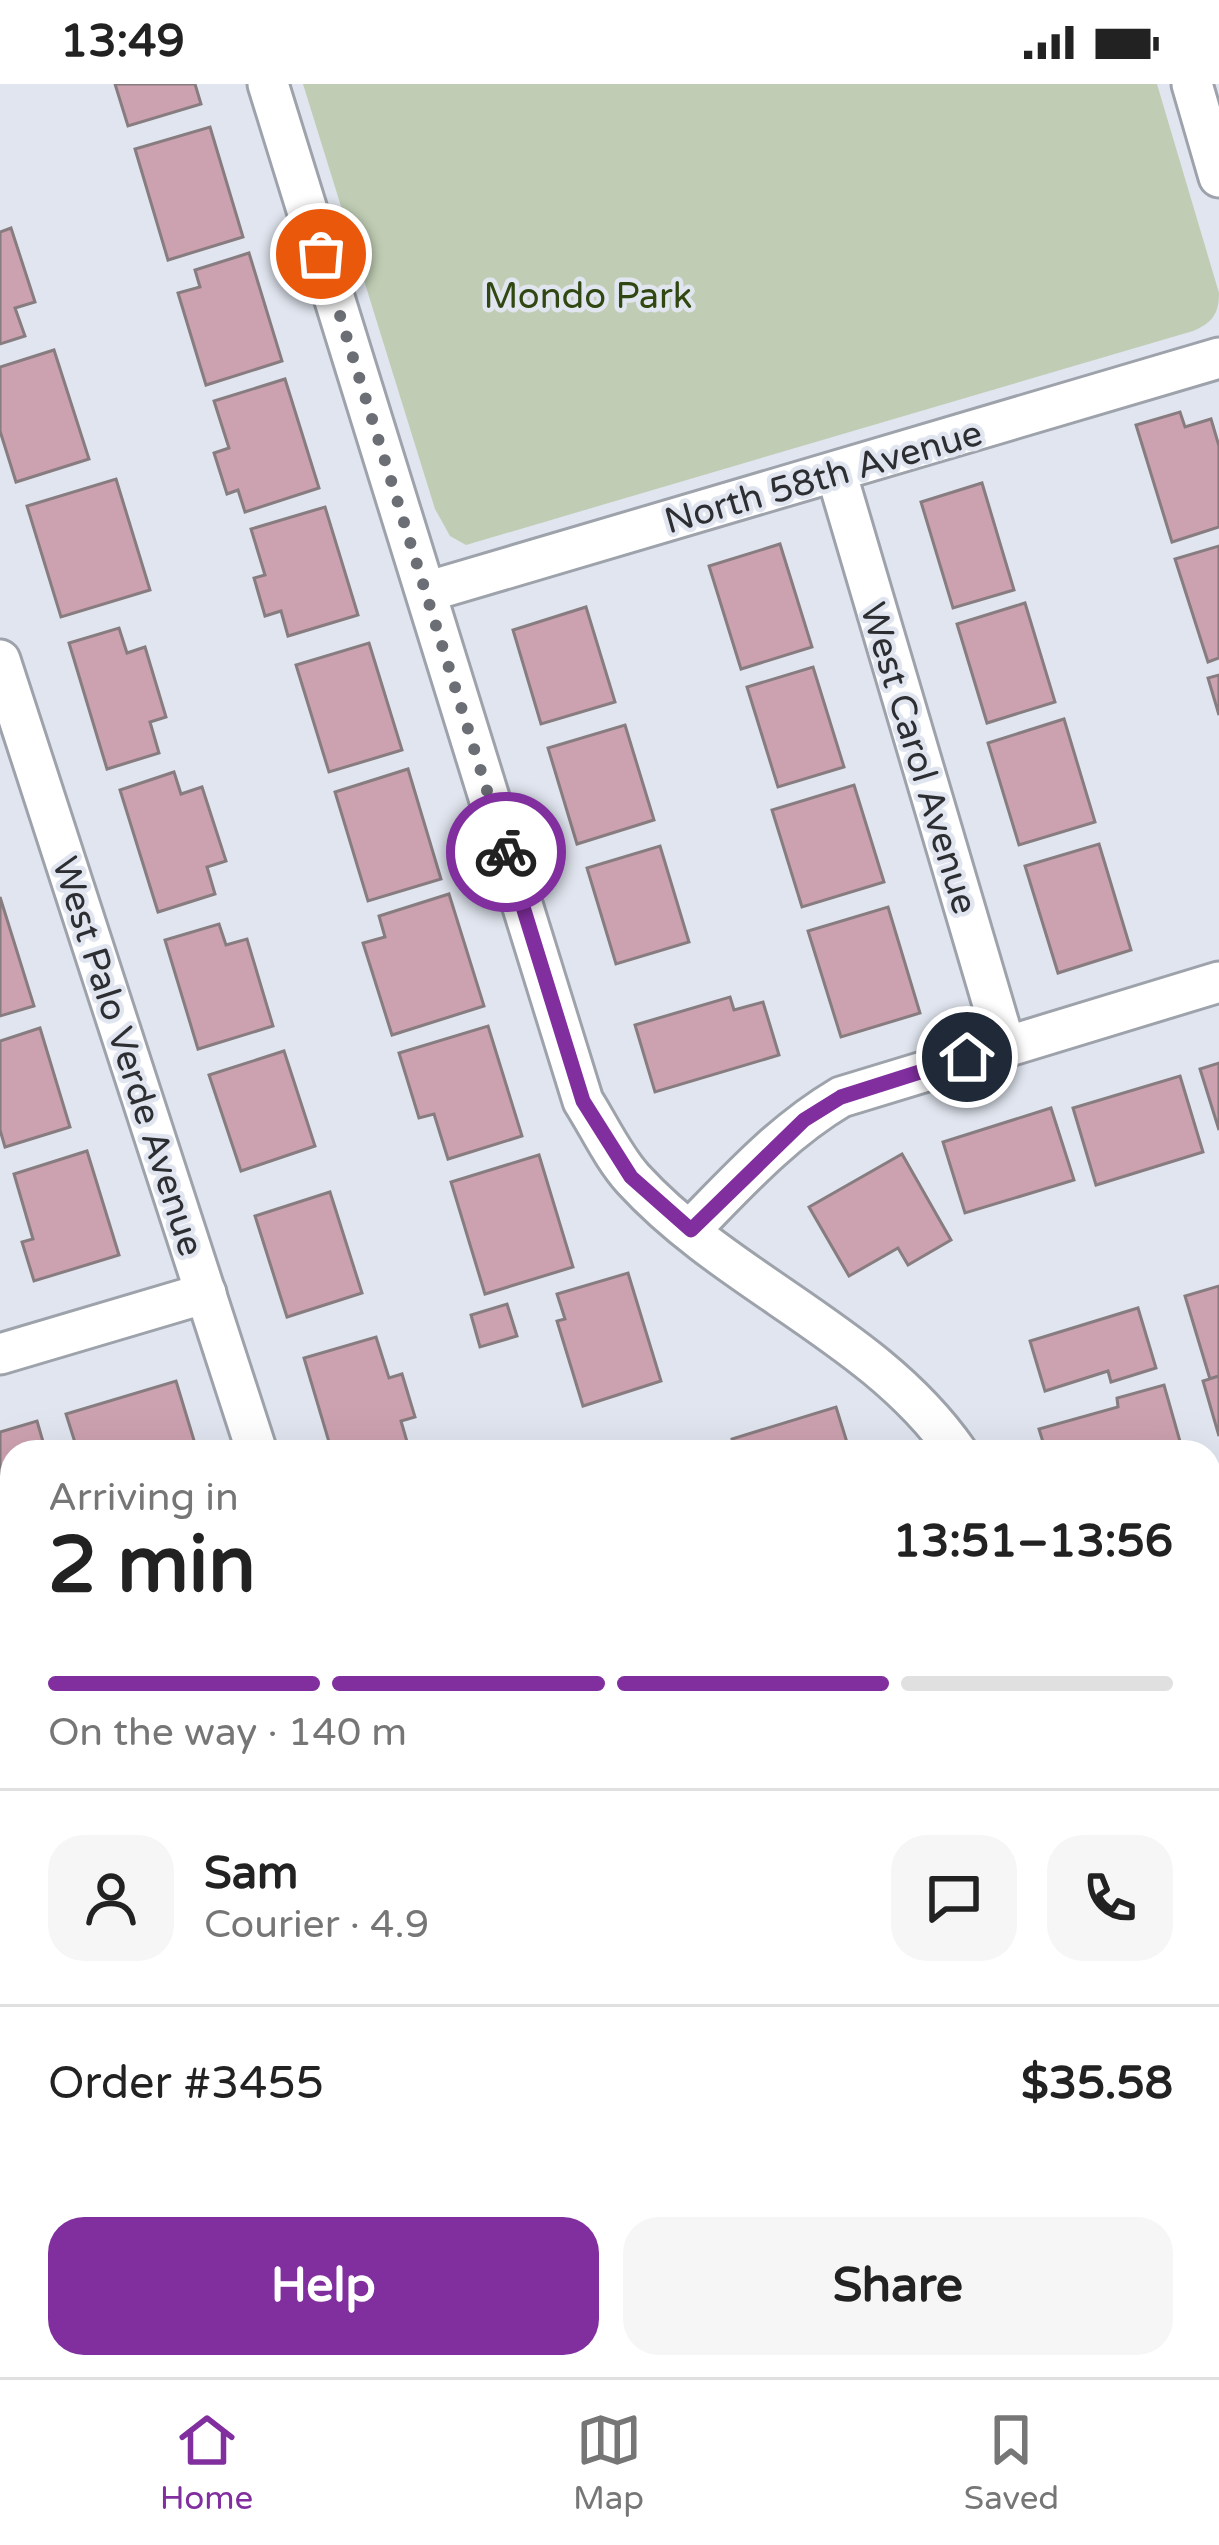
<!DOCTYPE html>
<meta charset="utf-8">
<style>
body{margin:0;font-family:"Varela Round",sans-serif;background:#f6f6f6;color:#222;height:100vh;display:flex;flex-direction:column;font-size:45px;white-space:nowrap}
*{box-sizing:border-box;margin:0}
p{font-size:39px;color:#767676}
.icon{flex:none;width:66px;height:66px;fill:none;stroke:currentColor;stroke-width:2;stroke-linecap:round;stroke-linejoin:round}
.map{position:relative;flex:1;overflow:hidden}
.side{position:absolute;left:0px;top:1356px;width:1221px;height:939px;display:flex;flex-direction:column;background:#fff;border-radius:36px 36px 0 0;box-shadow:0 12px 48px #0002}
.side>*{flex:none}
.pin{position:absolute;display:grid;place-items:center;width:102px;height:102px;color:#fff;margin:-51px;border:6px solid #fff;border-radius:50%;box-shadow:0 3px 12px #0007}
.courier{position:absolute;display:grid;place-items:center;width:120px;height:120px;margin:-60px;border:9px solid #812f9f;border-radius:50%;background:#fff;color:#222;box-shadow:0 3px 15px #0007}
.summary em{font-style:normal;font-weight:700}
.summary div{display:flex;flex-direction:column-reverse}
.summary{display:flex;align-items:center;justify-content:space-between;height:204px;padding:0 48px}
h1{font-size:78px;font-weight:700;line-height:90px}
.bar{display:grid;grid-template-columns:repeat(4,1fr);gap:18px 12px;align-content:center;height:144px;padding:0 48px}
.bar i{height:15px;border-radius:9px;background:#e0e0e0}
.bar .on{background:#812f9f}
.bar p{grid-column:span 4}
.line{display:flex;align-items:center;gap:30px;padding:0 48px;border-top:3px solid #e0e0e0}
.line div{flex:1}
.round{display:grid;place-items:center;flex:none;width:126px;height:126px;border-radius:36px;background:#f6f6f6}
.action{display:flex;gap:24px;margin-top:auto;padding:24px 48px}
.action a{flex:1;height:138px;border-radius:36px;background:#812f9f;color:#fff;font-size:48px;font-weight:700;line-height:138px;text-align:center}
.action a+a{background:#f6f6f6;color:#222}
.status{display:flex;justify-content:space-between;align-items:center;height:84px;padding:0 60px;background:#fff;direction:ltr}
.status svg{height:33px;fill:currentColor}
.tabs{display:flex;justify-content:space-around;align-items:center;height:168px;border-top:3px solid #e0e0e0;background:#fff;font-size:33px;color:#767676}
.tabs a{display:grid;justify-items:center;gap:6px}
.tabs .on{color:#812f9f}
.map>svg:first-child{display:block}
.built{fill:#d1daea}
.green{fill:#c0cdb4}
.building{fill:#cca1b0;stroke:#877c7f;stroke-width:3}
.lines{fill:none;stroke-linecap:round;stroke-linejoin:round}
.service-casing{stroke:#9da2ab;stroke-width:24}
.minor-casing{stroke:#9da2ab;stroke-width:45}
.secondary-casing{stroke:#9da2ab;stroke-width:60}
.service{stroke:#fff;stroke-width:18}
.minor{stroke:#fff;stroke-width:39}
.secondary{stroke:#fff;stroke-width:54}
.done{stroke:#6b6e74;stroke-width:12;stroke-dasharray:0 21.6}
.route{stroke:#812f9f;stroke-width:15}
.labels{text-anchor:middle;stroke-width:9;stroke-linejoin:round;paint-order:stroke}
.park-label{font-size:36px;fill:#314711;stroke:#e0e5ef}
.street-label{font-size:36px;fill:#2c2e32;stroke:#e0e5ef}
</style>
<div class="status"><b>13:49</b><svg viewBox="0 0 49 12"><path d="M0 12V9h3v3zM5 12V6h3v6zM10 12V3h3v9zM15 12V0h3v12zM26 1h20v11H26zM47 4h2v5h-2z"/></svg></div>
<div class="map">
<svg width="1219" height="2293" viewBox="0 0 1219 2293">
<rect width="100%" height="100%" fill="#e0e5ef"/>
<path class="built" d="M 1219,1756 L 1219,2293 L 444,2293 L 438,2283 L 1209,2283 L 1209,1760 Z"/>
<path class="green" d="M 303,0 L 1157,0 L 1219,209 C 1219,230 1212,239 1193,247 L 466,461 L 450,452 L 435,425 Z"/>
<g class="building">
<path d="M 115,0 L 195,0 L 201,20 L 128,42 Z"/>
<path d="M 210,43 L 243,153 L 168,176 L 135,65 Z"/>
<path d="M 11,144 L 35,218 L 15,224 L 25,252 L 0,260 L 0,148 Z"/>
<path d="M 249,169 L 282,277 L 206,301 L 178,209 L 200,203 L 195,186 Z"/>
<path d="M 54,266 L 89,375 L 16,398 L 0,347 L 0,283 Z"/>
<path d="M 285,295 L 319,404 L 245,428 L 238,406 L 227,410 L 214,369 L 229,364 L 214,317 Z"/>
<path d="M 1180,328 L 1185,343 L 1211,335 L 1219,362 L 1219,443 L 1172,458 L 1136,341 Z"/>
<path d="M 116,395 L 150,506 L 61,533 L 27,422 Z"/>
<path d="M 982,399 L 1014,506 L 953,524 L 921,418 Z"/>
<path d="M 325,423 L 358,531 L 288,552 L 281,527 L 265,532 L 254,494 L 265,491 L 251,445 Z"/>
<path d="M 780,460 L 812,563 L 741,585 L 709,482 Z"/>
<path d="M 1219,462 L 1219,574 L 1208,578 L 1175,475 Z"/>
<path d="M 1025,519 L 1055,618 L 987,639 L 957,540 Z"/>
<path d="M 586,523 L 615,618 L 541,640 L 513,546 Z"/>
<path d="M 119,544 L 127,569 L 145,563 L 166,633 L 150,638 L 159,669 L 107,685 L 69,559 Z"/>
<path d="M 369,559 L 402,666 L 329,688 L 296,581 Z"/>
<path d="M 813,583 L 844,683 L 778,703 L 747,603 Z"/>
<path d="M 1219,591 L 1219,631 L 1208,594 Z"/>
<path d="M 1064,635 L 1095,738 L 1019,761 L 988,659 Z"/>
<path d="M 625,641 L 654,736 L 577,760 L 548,664 Z"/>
<path d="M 408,685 L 441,795 L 368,817 L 335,708 Z"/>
<path d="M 174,688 L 181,710 L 202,703 L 226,777 L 207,783 L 215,810 L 158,828 L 120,706 Z"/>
<path d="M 854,701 L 884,798 L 802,823 L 772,726 Z"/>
<path d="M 1099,760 L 1131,866 L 1058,889 L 1025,782 Z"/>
<path d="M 660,762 L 689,858 L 616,880 L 587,784 Z"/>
<path d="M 449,810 L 484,922 L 392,951 L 363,859 L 385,853 L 379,832 Z"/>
<path d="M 0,813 L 34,922 L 0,932 Z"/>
<path d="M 888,823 L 920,929 L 841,953 L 808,847 Z"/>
<path d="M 219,840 L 226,861 L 247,855 L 273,942 L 198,965 L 165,856 Z"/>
<path d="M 730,913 L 734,926 L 763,918 L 779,971 L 655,1008 L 635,941 Z"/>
<path d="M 488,942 L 522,1052 L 448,1075 L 434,1030 L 419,1034 L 399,969 Z"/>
<path d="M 40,944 L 70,1043 L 5,1063 L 0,1046 L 0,957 Z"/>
<path d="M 284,967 L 315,1062 L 241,1087 L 209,991 Z"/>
<path d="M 1219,979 L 1219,1046 L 1200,985 Z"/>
<path d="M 1180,992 L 1203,1068 L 1096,1101 L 1073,1024 Z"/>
<path d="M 1051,1024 L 1074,1096 L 965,1129 L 943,1058 Z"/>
<path d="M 87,1067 L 119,1171 L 34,1197 L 22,1158 L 33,1155 L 14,1090 Z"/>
<path d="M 902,1070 L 951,1156 L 908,1181 L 898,1164 L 849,1192 L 809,1123 Z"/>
<path d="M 539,1071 L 573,1183 L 485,1210 L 451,1098 Z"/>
<path d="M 330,1108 L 362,1209 L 287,1233 L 255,1132 Z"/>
<path d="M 628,1189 L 661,1297 L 583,1322 L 557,1237 L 565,1235 L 557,1210 Z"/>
<path d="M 1219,1202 L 1219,1292 L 1210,1295 L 1185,1212 Z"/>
<path d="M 507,1220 L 517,1252 L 480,1263 L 471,1231 Z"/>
<path d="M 1138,1224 L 1156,1284 L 1111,1298 L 1108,1287 L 1045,1307 L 1030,1257 Z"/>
<path d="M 376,1253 L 389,1294 L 402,1290 L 415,1333 L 401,1337 L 410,1368 L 332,1368 L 304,1274 Z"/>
<path d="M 1219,1292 L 1219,1352 L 1203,1297 Z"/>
<path d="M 176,1297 L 196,1363 L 180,1368 L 78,1368 L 66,1330 Z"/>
<path d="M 1164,1301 L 1183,1368 L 1046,1368 L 1039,1345 L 1118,1323 L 1117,1314 Z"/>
<path d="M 836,1323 L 850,1368 L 735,1368 L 732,1355 Z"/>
<path d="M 37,1337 L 46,1368 L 12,1368 L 12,1430 L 0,1434 L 0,1348 Z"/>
<path d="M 1209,1454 L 1219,1488 L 1219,1565 L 1209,1568 Z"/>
<path d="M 12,1542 L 12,1625 L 0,1629 L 0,1545 Z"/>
<path d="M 696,2283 L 749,2283 L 753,2293 L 699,2293 Z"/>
<path d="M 853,2283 L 1016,2283 L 1019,2290 L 856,2293 Z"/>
<path d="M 1048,2283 L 1084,2283 L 1055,2293 L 1051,2293 Z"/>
</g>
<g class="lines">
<g class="service-casing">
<g id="service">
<path d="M 1209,2121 L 1219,2153"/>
<path d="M 497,2293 L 513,2283"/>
</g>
</g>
<g class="minor-casing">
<g id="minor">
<path d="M 268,0 L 583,1017 C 599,1042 613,1073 633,1095 C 729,1200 875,1250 957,1368"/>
<path d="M 1192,0 L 1219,93"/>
<path d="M 836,388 L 1005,961"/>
<path d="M 426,508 L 1219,274"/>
<path d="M 0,576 L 257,1368"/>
<path d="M 690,1146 C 738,1097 782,1048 841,1013 L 1219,898"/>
<path d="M 0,1270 L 206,1209"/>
<path d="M 0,1720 L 12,1716"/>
<path d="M 474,2283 L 480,2293"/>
</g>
</g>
<g class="secondary-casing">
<g id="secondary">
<path d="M 1209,1699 L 1219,1696"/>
<path d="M 0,2043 L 12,2040"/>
</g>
</g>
<use href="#service" class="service"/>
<use href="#minor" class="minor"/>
<use href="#secondary" class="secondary"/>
</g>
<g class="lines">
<path class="done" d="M 321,170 L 506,768"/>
<path class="route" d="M 506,768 L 583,1017 L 631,1093 L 691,1146 L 804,1036 L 841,1013 L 967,973"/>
</g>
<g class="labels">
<g class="park-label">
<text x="588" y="224">Mondo Park</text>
</g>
<g class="street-label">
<text transform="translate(823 392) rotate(-16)" y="13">North 58th Avenue</text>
<text transform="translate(920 674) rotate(73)" y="13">West Carol Avenue</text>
<text transform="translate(129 972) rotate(72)" y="13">West Palo Verde Avenue</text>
</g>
</g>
</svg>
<div class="pin" style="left:321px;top:170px;background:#ea580c"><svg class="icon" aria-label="bag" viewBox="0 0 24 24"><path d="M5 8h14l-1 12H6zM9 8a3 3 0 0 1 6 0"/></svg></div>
<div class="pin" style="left:967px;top:973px;background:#1f2937"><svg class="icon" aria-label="home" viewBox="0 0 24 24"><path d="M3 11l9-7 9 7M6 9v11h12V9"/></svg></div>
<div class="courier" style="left:506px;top:768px"><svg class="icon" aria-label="bike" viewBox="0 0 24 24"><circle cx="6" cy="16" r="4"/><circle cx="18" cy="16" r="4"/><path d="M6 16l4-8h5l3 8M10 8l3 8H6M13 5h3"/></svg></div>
<section class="side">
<div class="summary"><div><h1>2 min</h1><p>Arriving in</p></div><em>13:51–13:56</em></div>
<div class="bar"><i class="on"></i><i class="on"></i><i class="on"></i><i></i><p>On the way · 140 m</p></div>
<div class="line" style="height:216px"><a class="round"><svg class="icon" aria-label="person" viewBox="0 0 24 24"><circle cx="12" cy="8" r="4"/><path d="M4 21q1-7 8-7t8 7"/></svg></a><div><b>Sam</b><p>Courier · 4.9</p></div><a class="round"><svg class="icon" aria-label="chat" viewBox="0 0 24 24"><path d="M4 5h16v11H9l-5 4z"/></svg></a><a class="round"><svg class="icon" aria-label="phone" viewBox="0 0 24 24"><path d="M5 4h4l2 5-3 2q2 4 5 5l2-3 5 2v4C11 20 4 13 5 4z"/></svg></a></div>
<div class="line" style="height:156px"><div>Order #3455</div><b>$35.58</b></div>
<div class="action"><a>Help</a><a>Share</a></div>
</section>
</div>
<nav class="tabs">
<a class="on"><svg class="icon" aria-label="home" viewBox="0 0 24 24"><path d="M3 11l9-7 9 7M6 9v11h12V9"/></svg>Home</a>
<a><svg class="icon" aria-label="map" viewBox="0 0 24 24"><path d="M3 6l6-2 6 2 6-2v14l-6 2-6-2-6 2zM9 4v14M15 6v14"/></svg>Map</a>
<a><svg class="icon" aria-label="saved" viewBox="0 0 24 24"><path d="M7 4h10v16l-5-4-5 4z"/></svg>Saved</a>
</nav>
